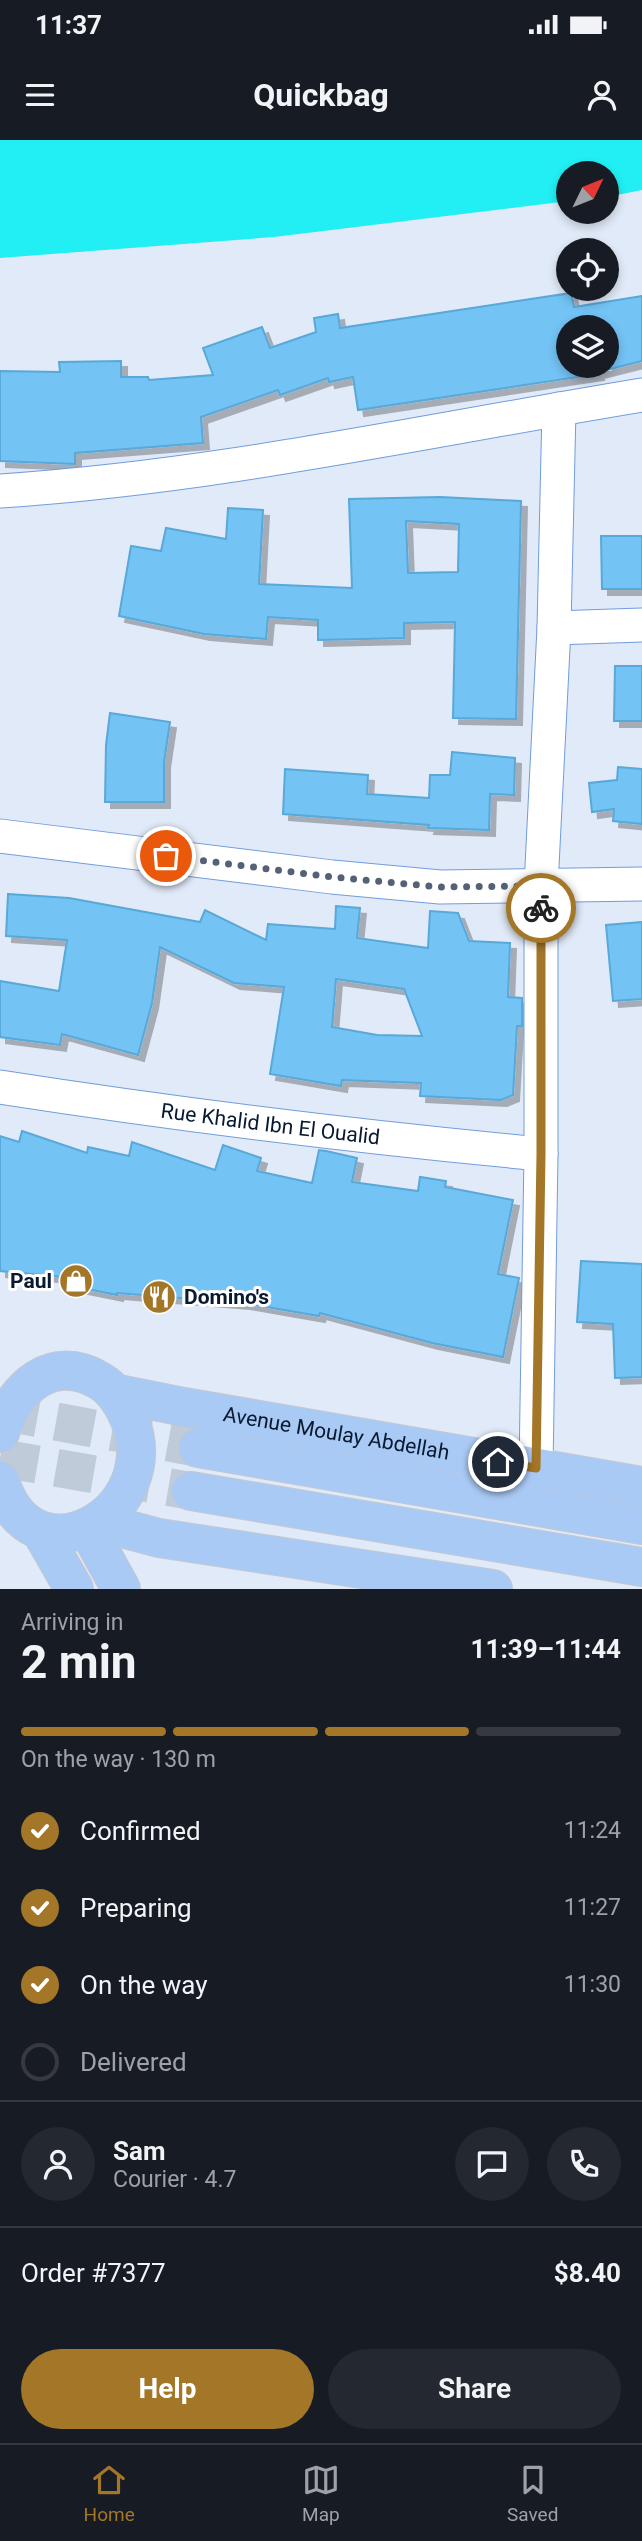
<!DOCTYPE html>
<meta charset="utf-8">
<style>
body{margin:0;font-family:Roboto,sans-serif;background:#242831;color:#f1f3f6;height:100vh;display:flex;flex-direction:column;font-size:26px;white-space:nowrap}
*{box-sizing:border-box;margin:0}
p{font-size:23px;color:#9ea1a6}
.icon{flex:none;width:38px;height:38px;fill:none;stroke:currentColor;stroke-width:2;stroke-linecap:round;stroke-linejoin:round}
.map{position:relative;height:1449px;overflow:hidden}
.details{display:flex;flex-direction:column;background:#171b24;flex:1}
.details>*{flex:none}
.needle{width:46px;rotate:47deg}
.fabs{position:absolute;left:556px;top:21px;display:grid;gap:14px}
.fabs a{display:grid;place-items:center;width:63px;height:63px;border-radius:50%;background:#171b24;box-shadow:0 4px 10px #0003;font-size:35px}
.pin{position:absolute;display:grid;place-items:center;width:60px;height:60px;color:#fff;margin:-30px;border:4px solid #fff;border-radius:50%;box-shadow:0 2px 7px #0007}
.courier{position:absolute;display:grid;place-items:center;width:70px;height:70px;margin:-35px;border:5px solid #a37628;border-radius:50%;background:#fff;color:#222;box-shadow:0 2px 9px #0007}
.head em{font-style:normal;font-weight:700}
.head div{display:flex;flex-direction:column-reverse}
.head{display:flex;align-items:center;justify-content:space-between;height:119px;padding:0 21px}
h1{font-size:46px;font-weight:700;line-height:52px}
.bar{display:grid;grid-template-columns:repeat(4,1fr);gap:10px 7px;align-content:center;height:84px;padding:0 21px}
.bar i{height:9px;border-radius:5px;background:#363941}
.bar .active{background:#a37628}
.bar p{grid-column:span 4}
.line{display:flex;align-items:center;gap:18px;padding:0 21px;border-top:2px solid #363941}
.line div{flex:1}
.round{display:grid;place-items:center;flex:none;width:74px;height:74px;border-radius:37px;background:#242831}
ol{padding:0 21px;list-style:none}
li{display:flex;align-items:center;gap:21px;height:77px}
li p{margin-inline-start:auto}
li .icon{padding:7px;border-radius:50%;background:#a37628;color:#fff;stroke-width:4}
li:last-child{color:#9ea1a6}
li i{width:38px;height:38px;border:4px solid #363941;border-radius:50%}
.cta{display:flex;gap:14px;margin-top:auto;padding:14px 21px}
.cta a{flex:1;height:80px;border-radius:42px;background:#a37628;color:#fff;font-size:28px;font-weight:700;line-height:80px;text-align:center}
.cta a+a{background:#242831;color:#f1f3f6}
.status{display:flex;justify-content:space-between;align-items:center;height:49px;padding:0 35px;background:#171b24;direction:ltr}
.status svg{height:19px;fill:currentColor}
header{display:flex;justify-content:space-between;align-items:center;height:91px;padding:0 21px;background:#171b24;font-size:32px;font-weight:700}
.tabs{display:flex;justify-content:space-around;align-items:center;height:98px;border-top:2px solid #363941;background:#171b24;font-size:19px;color:#9ea1a6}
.tabs a{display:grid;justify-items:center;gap:4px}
.tabs .active{color:#a37628}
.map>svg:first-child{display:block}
.water{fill:#21eff3}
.building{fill:#73c3f5;stroke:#58a8d8;stroke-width:2;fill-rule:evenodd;filter:url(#shadow)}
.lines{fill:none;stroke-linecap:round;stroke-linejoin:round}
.major-tunnel{stroke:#c0cbda;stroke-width:38;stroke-dasharray:38 19;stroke-linecap:butt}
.minor-casing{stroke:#709ddc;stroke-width:35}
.major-casing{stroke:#c4c8ce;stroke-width:40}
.minor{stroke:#fff;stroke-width:33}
.major{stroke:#aacaf6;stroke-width:38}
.done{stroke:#546277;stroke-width:7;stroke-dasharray:0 12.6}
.route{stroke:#a37628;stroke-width:9}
.labels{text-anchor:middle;stroke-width:6;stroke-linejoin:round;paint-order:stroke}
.street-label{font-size:21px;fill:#081931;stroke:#fff}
.poi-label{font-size:21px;font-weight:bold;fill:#081931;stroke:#fff;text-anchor:end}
</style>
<div class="status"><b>11:37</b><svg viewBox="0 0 49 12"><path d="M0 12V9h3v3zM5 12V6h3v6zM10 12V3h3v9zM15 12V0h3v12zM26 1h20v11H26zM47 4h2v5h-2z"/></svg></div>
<header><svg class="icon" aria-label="menu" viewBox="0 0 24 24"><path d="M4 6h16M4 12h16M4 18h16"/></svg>Quickbag<svg class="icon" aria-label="person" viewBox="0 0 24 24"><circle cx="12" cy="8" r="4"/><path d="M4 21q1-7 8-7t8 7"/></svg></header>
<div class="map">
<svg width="642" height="1449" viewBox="0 0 642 1449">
<defs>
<filter id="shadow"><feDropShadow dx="6" dy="6" stdDeviation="0" flood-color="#0004"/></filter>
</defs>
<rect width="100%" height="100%" fill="#e1eaf8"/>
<path class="water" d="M 0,0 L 642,0 L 642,50 L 607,57 L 607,33 L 569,33 L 569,61 L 274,97 L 0,118 Z"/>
<g class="building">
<path d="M 571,153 L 574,167 L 642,156 L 642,221 L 598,232 L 598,234 L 358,270 L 353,237 L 329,242 L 328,238 L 280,255 L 278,250 L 201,277 L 203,303 L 75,313 L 75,324 L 0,321 L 0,231 L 60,232 L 59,222 L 121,221 L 121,237 L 148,237 L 149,240 L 213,235 L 203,208 L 262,187 L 270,208 L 316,192 L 314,178 L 338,174 L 340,188 ZM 569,187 L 607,187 L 607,226 L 569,226 Z"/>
<path d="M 440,357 L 521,361 L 516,579 L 453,578 L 455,482 L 404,483 L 404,498 L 318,500 L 318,480 L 268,477 L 266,499 L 204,494 L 119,476 L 131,406 L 161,411 L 166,388 L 226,399 L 228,368 L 263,370 L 259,444 L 352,448 L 349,359 ZM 406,381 L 459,384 L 458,432 L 408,433 Z"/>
<path d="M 601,396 L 642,396 L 642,449 L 602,449 Z"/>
<path d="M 615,526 L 642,526 L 642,581 L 614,581 Z"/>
<path d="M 110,573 L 170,582 L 164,622 L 164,662 L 105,662 L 106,605 Z"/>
<path d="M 452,612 L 515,618 L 514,655 L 490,654 L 489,690 L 428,688 L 429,685 L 283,674 L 285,629 L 368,635 L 367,654 L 429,658 L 430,635 L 450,635 Z"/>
<path d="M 618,627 L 642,629 L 642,684 L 613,681 L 614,669 L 592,672 L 589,643 L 617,640 Z"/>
<path d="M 8,754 L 69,758 L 200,782 L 205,770 L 266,800 L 268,784 L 335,789 L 336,766 L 360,768 L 357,798 L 428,808 L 430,771 L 458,773 L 469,801 L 510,803 L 508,857 L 522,858 L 522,886 L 517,886 L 513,955 L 501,960 L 420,956 L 421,943 L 342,940 L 341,946 L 270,934 L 284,847 L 234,843 L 160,807 L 152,863 L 138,915 L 62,894 L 60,905 L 0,897 L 0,841 L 59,851 L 67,800 L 6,796 ZM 336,839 L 404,849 L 422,896 L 377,895 L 332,887 Z"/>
<path d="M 642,782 L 642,859 L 613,861 L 606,785 Z"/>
<path d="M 22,991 L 87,1013 L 88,1007 L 129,1016 L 132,1002 L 215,1030 L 223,1005 L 261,1018 L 257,1031 L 312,1043 L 319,1010 L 326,1011 L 357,1018 L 352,1042 L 418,1051 L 420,1037 L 446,1041 L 445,1047 L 513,1060 L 498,1134 L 519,1138 L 503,1217 L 432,1203 L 320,1173 L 319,1176 L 244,1163 L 117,1153 L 117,1155 L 62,1144 L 63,1137 L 0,1131 L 0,996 L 19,1002 Z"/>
<path d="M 581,1121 L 642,1124 L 642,1237 L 615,1238 L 613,1184 L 577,1182 Z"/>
</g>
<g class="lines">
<g class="major-tunnel">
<path d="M 0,1271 L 198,1308"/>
<path d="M 0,1318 L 191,1351"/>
</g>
<g class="minor-casing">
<g id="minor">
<path d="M 0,351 C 216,337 429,290 642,255"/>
<path d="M 554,488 L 642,485"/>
<path d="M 0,696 L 332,737 L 440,747 L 642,744"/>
<path id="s1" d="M 0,947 C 180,975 360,997 541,1014"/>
<path d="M 536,1328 L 541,1014 L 541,746 L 554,488 L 559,269"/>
</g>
</g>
<g class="major-casing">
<g id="major">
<path id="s2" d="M 114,1253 L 184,1267 L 642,1346"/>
<path d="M 0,1293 C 14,1248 52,1212 100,1241 C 114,1249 123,1264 129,1278 C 168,1371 33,1449 0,1341"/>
<path d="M 198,1308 L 642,1385"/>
<path d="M 191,1351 L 642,1427"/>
<path d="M 99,1382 L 159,1398 L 493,1449"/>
<path d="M 88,1389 L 121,1449"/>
<path d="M 41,1391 L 74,1449"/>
</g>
</g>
<use href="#minor" class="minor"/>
<use href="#major" class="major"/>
</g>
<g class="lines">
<path class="done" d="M 166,716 L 332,737 L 440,747 L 541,746 L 541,768"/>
<path class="route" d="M 498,1322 L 536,1328 L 541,1014 L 541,768"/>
</g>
<defs>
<g id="shop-disc" transform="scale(1.75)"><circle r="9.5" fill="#a37628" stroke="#fff"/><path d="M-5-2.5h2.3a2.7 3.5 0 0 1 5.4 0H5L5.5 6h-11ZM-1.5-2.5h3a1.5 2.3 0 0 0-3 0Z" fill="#fff"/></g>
<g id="restaurant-disc" transform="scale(1.75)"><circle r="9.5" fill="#a37628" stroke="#fff"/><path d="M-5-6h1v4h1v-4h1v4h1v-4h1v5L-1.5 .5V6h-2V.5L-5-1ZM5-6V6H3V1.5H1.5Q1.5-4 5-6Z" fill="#fff"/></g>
</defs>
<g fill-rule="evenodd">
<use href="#shop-disc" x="76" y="1141"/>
<use href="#restaurant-disc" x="159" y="1157"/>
</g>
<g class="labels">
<g class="street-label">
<text dy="7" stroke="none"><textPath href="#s1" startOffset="273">Rue Khalid Ibn El Oualid</textPath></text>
<text dy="7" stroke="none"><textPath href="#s2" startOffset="226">Avenue Moulay Abdellah</textPath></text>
</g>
<g class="poi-label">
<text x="52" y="1148">Paul</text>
<text x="184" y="1164" text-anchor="start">Domino's</text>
</g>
</g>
</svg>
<div class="fabs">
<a><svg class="needle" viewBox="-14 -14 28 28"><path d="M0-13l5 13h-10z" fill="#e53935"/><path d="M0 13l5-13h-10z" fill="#9ea1a6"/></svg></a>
<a><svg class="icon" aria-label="locate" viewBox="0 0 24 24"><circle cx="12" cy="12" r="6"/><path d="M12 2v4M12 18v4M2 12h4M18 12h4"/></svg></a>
<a><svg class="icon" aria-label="layers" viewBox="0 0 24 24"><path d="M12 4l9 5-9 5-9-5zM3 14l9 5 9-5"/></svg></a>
</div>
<div class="pin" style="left:166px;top:716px;background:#ea580c"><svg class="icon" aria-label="bag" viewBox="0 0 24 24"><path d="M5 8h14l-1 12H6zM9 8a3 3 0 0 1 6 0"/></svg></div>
<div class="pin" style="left:498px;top:1322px;background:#1f2937"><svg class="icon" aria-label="home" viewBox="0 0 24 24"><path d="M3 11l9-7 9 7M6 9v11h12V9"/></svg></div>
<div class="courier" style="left:541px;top:768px"><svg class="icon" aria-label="bike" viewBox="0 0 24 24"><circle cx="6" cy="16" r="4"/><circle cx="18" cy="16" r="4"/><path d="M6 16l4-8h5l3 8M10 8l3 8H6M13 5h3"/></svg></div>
</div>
<section class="details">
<div class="head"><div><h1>2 min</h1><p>Arriving in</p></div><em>11:39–11:44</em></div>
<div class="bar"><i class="active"></i><i class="active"></i><i class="active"></i><i></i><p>On the way · 130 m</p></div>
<ol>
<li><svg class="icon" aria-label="check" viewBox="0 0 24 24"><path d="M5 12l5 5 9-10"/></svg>Confirmed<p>11:24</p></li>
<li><svg class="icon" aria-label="check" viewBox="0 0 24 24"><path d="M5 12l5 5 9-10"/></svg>Preparing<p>11:27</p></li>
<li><svg class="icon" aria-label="check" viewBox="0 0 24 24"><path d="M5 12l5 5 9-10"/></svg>On the way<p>11:30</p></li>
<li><i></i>Delivered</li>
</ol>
<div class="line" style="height:126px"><a class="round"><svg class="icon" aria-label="person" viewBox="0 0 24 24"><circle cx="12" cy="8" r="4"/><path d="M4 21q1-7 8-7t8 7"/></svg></a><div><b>Sam</b><p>Courier · 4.7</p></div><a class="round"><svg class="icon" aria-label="chat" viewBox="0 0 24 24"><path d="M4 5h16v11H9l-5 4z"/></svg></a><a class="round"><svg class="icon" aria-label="phone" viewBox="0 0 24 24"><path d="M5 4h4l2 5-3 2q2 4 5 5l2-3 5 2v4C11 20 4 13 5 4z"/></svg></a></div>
<div class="line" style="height:91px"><div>Order #7377</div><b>$8.40</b></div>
<div class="cta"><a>Help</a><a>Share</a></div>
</section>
<nav class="tabs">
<a class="active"><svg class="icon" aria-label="home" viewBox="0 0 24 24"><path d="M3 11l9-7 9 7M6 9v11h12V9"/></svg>Home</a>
<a><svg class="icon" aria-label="map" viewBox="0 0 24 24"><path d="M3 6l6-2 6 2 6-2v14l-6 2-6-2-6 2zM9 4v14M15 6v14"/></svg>Map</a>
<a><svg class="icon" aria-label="saved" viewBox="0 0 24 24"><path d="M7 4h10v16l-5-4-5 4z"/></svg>Saved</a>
</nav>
